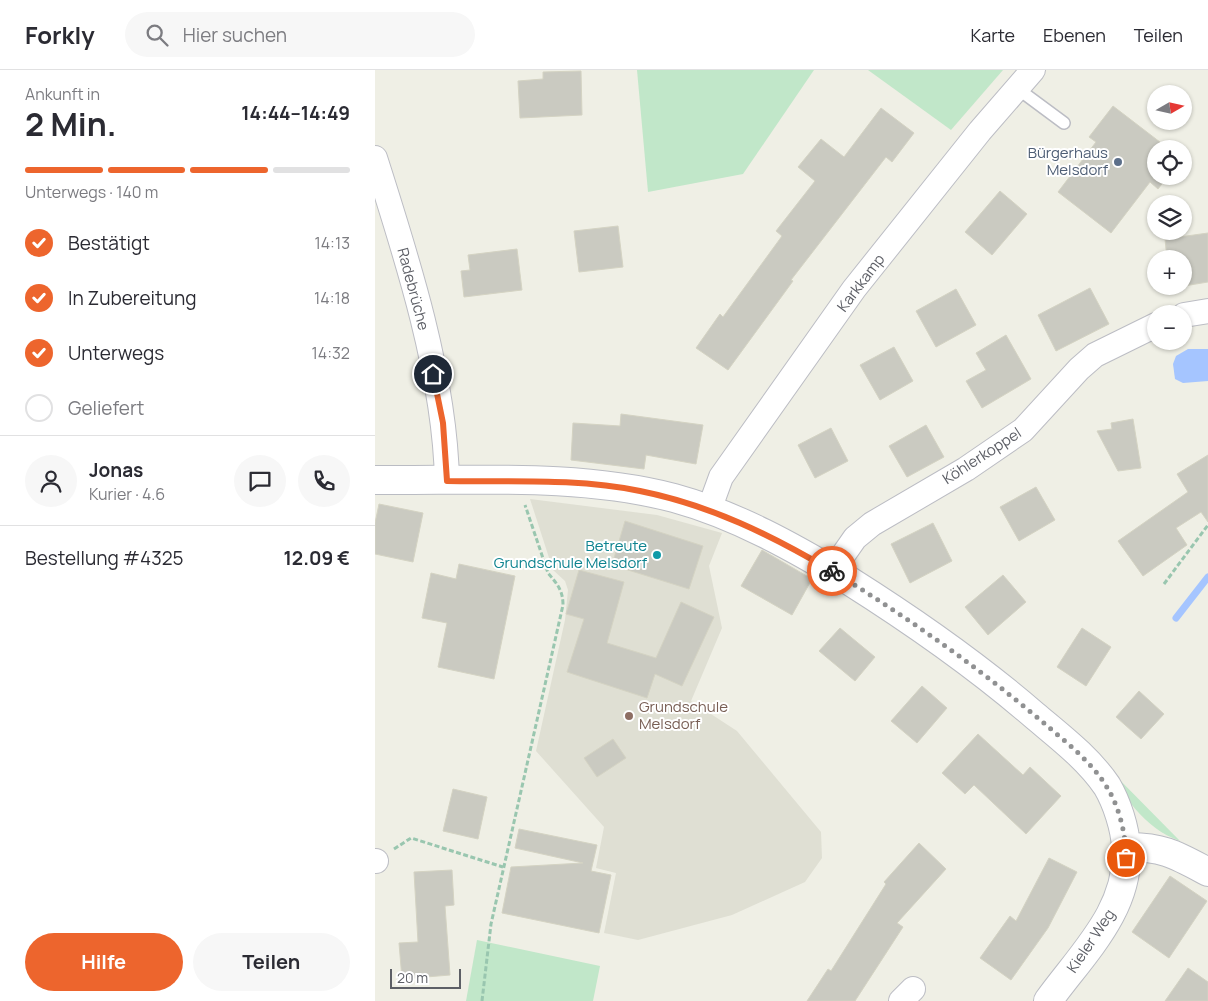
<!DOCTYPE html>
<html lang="de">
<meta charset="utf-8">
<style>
body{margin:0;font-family:Manrope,sans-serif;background:#f7f7f7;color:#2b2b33;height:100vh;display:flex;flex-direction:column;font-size:19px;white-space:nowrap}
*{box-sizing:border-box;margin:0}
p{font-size:16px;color:#7c7c81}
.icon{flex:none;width:28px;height:28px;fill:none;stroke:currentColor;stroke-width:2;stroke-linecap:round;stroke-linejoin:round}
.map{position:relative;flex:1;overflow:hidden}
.side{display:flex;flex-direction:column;background:#fff;width:375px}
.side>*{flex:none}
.needle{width:32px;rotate:81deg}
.buttons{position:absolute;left:772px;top:15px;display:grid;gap:10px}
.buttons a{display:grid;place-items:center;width:45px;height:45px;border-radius:50%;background:#fff;box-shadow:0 1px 4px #0004;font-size:25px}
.scale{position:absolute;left:15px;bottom:12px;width:71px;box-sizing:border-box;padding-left:5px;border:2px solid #5d5f66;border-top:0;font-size:14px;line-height:18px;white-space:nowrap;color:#5d5f66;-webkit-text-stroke:4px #fff;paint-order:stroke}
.pin{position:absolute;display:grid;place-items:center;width:42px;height:42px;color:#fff;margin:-21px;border:2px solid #fff;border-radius:50%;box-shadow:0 1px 5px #0007}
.courier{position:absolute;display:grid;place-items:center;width:50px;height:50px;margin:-25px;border:4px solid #ed652d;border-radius:50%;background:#fff;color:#222;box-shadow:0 1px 6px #0007}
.headline em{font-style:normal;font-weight:700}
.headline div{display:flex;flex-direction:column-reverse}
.headline{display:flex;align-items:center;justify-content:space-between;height:85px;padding:0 25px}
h1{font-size:32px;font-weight:700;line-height:38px}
.bar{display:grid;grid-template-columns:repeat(4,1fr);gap:8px 5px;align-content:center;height:60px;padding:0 25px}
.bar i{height:6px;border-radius:4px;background:#e1e1e2}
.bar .active{background:#ed652d}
.bar p{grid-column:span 4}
.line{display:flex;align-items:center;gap:12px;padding:0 25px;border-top:1px solid #e1e1e2}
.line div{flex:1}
.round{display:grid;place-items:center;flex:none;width:52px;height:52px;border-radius:26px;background:#f7f7f7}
ol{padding:0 25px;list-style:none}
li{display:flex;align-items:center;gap:15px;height:55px}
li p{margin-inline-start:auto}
li .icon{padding:5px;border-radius:50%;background:#ed652d;color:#fff;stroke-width:4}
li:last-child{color:#7c7c81}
li i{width:28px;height:28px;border:2px solid #e1e1e2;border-radius:50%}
.action{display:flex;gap:10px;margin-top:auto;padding:10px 25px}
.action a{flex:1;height:58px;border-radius:30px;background:#ed652d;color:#fff;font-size:20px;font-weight:700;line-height:58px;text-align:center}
.action a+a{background:#f7f7f7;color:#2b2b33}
header{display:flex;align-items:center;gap:30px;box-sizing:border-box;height:70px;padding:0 25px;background:#fff;border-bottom:1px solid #e1e1e2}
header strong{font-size:24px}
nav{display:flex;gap:28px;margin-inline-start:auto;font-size:18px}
.search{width:350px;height:45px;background:#f7f7f7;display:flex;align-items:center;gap:12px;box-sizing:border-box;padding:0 18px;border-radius:28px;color:#7c7c81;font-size:19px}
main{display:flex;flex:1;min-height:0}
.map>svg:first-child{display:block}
.education{fill:#dfdfd3}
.green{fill:#c1e7c9}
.water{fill:#a5c5ff}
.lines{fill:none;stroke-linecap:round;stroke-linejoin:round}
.stream{stroke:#a5c5ff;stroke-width:7}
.building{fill:#cacac1;stroke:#d4d3c3}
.lane-casing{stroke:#bcbdc4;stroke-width:14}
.street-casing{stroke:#bcbdc4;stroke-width:26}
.secondary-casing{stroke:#babcc3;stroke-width:30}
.path{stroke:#99c6af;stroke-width:3;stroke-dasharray:5 2.5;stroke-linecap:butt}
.lane{stroke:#fff;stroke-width:11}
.street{stroke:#fff;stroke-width:24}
.secondary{stroke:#fff;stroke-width:28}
.done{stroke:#909192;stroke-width:5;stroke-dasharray:0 9}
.route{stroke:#ed652d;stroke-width:6}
.service-dot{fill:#5c6f8a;stroke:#fff;stroke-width:2}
.culture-dot{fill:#0f9aa8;stroke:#fff;stroke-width:2}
.education-dot{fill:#8d6e63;stroke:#fff;stroke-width:2}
.labels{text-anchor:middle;stroke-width:4;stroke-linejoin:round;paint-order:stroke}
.service-label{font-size:15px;fill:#4e5e75;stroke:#fff;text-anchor:end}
.street-label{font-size:15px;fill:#5d5f66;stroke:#fff}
.culture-label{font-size:15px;fill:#0d838f;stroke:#fff;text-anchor:end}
.education-label{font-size:15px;fill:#785e54;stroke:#fff;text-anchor:start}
</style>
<header>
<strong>Forkly</strong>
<div class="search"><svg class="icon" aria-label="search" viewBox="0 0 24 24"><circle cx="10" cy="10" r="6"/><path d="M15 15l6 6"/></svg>Hier suchen</div>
<nav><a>Karte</a><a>Ebenen</a><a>Teilen</a></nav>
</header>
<main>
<section class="side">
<div class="headline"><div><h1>2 Min.</h1><p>Ankunft in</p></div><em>14:44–14:49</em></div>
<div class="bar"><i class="active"></i><i class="active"></i><i class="active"></i><i></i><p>Unterwegs · 140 m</p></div>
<ol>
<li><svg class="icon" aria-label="check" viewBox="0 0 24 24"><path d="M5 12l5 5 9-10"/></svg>Bestätigt<p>14:13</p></li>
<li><svg class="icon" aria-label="check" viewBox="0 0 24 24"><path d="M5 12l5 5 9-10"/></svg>In Zubereitung<p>14:18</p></li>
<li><svg class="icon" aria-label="check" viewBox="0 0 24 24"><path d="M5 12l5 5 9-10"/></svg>Unterwegs<p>14:32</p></li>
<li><i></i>Geliefert</li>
</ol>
<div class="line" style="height:90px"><a class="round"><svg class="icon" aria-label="person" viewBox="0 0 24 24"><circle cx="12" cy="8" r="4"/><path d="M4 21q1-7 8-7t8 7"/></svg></a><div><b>Jonas</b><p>Kurier · 4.6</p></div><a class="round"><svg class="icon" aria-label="chat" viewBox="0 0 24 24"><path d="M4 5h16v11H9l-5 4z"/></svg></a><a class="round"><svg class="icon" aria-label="phone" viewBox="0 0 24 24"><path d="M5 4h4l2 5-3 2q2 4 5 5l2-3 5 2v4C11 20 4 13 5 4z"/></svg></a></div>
<div class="line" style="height:65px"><div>Bestellung #4325</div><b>12.09 €</b></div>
<div class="action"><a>Hilfe</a><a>Teilen</a></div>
</section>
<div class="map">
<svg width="833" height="931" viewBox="0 0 833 931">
<rect width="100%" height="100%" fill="#efefe5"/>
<path class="education" d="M 155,429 L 282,445 L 347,463 L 334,496 L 347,558 L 316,631 L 362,661 L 446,762 L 447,788 L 430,812 L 357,845 L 263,870 L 229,863 L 241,803 L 221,798 L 229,757 L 161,681 L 190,550 L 193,520 L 190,511 L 178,500 Z"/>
<g class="green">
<path d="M 262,0 L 439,0 L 368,104 L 273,122 Z"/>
<path d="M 493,0 L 628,0 L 576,60 Z"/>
<path d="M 729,694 L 805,771 C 768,758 749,725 729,694 Z"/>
<path d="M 102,870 L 225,896 L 218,931 L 91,931 Z"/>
</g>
<path class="water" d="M 813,279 L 833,279 L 833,311 L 808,313 L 800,309 L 798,294 L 801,286 Z"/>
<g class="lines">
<path class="stream" d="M 801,548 L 833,507"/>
</g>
<g class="building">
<path d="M 206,1 L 207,45 L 145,48 L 143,11 L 168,9 L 168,2 Z"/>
<path d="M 738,36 L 794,79 L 781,79 L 781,106 L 793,106 L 783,119 L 775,112 L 736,163 L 683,122 L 721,72 L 714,67 Z"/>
<path d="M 506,38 L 539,63 L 517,92 L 511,87 L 416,210 L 418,211 L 353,300 L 321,278 L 345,244 L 348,247 L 407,166 L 401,161 L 440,111 L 423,97 L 446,69 L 469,87 Z"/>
<path d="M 625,121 L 652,144 L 617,185 L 590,162 Z"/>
<path d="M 243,156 L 248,197 L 204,202 L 199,161 Z"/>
<path d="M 833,163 L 833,212 L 809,216 L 809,189 L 792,189 L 790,169 Z"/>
<path d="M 142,179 L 147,220 L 89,227 L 86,201 L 95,200 L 93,185 Z"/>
<path d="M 715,218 L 734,254 L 681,281 L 663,245 Z"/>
<path d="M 581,219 L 601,255 L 561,277 L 541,241 Z"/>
<path d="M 631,265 L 656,309 L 607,338 L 591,311 L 611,300 L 601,283 Z"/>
<path d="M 519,277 L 538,311 L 505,330 L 485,295 Z"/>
<path d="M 246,344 L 328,355 L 321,394 L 271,385 L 269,399 L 196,390 L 198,353 L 245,356 Z"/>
<path d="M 758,349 L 766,398 L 743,401 L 722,361 L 737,359 L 736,353 Z"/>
<path d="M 551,355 L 569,387 L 532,407 L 514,376 Z"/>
<path d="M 456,358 L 473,391 L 440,408 L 423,375 Z"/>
<path d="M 833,385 L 833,452 L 826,442 L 801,458 L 812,475 L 768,506 L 743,471 L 813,422 L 802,404 Z"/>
<path d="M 661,417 L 680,450 L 644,471 L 625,437 Z"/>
<path d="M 4,434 L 48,443 L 38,492 L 0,484 L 0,453 Z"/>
<path d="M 250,451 L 328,476 L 314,519 L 237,495 Z"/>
<path d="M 558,453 L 577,491 L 535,513 L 516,474 Z"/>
<path d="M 387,480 L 437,509 L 417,545 L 366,516 Z"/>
<path d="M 84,494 L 140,506 L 119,609 L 63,597 L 72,553 L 47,548 L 56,503 L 81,509 Z"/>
<path d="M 204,500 L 249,512 L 232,573 L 281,588 L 306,532 L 339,547 L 307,616 L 280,604 L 272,628 L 192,602 L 209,549 L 191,544 Z"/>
<path d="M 628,505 L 651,532 L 613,565 L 590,537 Z"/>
<path d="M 465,558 L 500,587 L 480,611 L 444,581 Z"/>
<path d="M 707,558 L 736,577 L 711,616 L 682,597 Z"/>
<path d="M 547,616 L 572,638 L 542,673 L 516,651 Z"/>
<path d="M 764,621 L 789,644 L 766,669 L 741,647 Z"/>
<path d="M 603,664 L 648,705 L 655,697 L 686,726 L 651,764 L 599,715 L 590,724 L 567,703 Z"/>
<path d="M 238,669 L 251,688 L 222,707 L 209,688 Z"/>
<path d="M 78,719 L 112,727 L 103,769 L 68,761 Z"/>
<path d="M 144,759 L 222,775 L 216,801 L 236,805 L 224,863 L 127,843 L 136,797 L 208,793 L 140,778 Z"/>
<path d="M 544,773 L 571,799 L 522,853 L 528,857 L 480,931 L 432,931 L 453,899 L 456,901 L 511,814 L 509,812 Z"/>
<path d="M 674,788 L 702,802 L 673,858 L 636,910 L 605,888 L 635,846 L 641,851 Z"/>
<path d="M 77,800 L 79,835 L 70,836 L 75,905 L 27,909 L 24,873 L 43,872 L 39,802 Z"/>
<path d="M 795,806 L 832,831 L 794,888 L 757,862 Z"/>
<path d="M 813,898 L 833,912 L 833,931 L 790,931 Z"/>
</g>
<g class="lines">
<g class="lane-casing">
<path id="lane" d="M 643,19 L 689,53"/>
</g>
<g class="street-casing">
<g id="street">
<path d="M 0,88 C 32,188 70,306 72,411"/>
<path d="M 809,245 L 833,241"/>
<path d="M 334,440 L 346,407 L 479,219 L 605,61 L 658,0"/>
<path d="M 457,501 L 480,468 L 497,454 L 591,399 L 648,360 L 704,299 L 720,285 L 781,255"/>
<path d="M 0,791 L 1,791"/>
<path d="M 526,931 L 538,919"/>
</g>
</g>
<g class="secondary-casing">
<g id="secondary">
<path d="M 0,410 C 98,411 203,403 299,428 C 361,445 418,477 473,510 C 538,551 601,595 659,645 C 685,667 713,688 732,716 C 742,733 750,758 751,777 C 756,839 706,885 673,931"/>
<path d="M 751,777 C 787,776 803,786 833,802"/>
</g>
</g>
<g class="path">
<path d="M 789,514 L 833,455"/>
<path d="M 19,779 L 36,768 L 128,797"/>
<path d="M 107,931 L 116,854 L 188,535 C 188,520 182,514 173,503 L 150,435"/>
</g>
<use href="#lane" class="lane"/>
<use href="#street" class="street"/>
<use href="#secondary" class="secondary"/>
</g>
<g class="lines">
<path class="done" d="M 457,501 C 532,547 603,597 670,654 C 692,673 718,693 733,719 C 745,739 751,766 751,788"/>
<path class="route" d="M 58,304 L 68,353 L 72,411 C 135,412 203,408 265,421 C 335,435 396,465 457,501"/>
</g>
<circle class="service-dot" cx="743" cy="92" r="5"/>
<circle class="culture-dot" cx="282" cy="485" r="5"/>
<circle class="education-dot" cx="254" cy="646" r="5"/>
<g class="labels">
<g class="service-label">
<text x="733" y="88">Bürgerhaus<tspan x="733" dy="17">Melsdorf</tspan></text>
</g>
<g class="street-label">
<text transform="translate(486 213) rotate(-53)" y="5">Karkkamp</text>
<text transform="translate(38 219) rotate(75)" y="5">Radebrüche</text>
<text transform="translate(607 386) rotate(-33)" y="5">Köhlerkoppel</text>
<text transform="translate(716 871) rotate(-56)" y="5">Kieler Weg</text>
</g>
<g class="culture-label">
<text x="272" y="481">Betreute<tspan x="272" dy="17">Grundschule Melsdorf</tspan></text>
</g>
<g class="education-label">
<text x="264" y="642">Grundschule<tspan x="264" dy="17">Melsdorf</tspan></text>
</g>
</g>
</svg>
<div class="buttons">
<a><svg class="needle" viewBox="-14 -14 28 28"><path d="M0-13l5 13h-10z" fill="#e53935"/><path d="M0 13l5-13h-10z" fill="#7c7c81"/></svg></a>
<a><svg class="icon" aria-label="locate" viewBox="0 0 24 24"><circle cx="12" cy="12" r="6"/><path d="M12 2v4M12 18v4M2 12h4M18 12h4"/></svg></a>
<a><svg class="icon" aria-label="layers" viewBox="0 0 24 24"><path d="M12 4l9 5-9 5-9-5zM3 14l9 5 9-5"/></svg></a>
<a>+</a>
<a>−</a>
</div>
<div class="scale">20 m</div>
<div class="pin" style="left:751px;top:788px;background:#ea580c"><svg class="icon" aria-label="bag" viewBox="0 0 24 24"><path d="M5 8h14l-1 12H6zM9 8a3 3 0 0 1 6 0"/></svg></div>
<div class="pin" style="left:58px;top:304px;background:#1f2937"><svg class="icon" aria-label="home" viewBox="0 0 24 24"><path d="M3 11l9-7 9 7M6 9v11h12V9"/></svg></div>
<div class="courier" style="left:457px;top:501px"><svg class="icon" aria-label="bike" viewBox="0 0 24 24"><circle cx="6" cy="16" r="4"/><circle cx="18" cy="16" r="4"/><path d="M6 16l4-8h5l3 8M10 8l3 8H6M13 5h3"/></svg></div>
</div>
</main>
